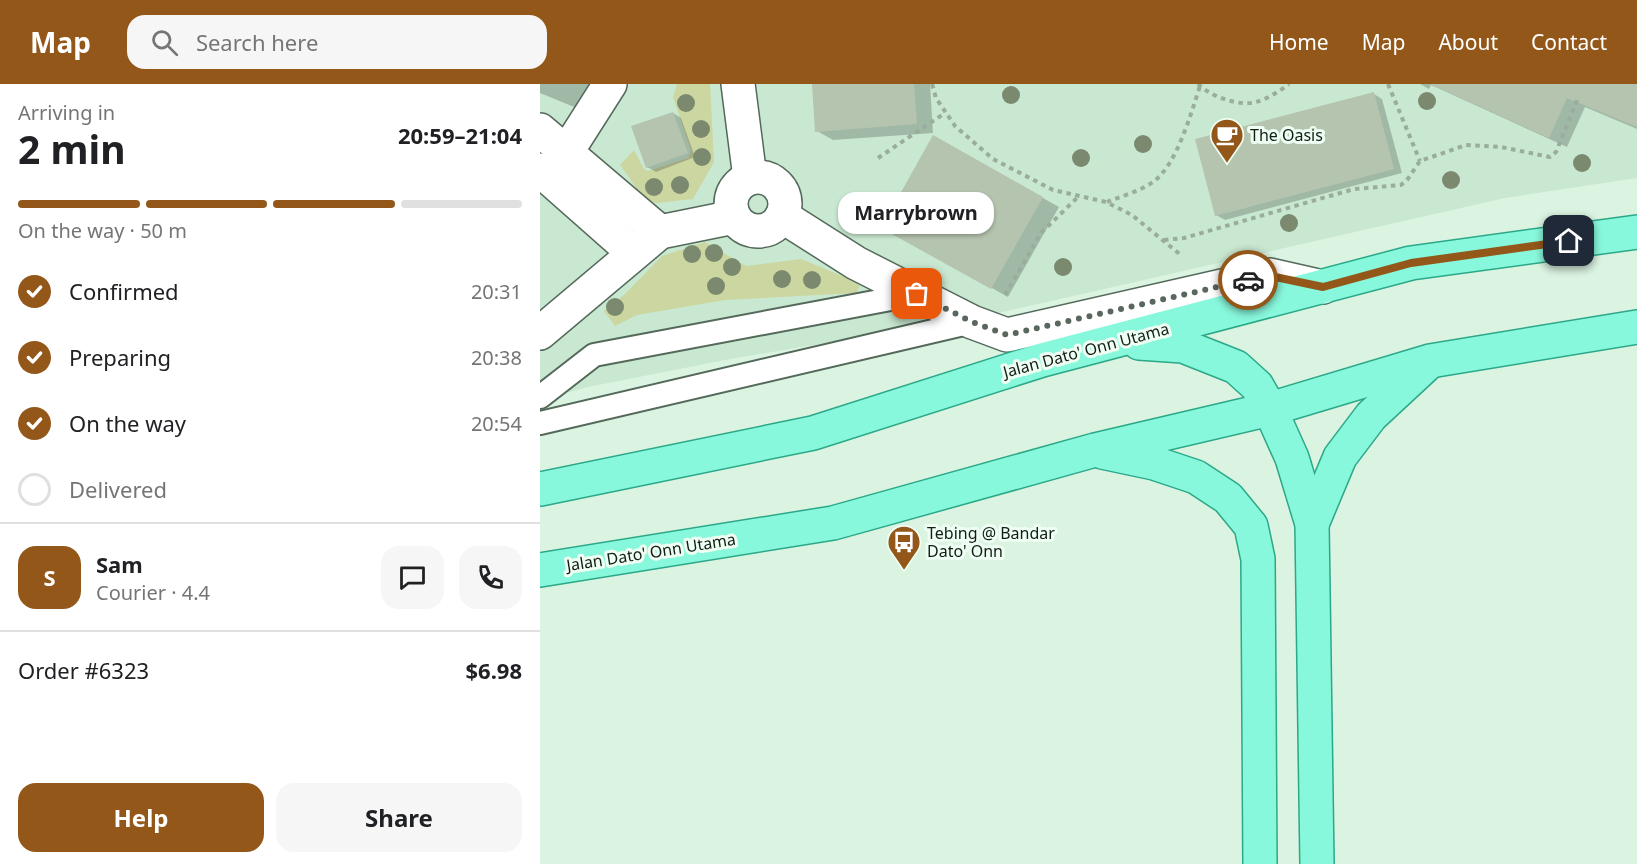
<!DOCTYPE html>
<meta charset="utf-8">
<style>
body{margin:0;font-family:"Noto Sans",sans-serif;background:#f6f6f6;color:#202124;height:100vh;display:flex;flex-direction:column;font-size:22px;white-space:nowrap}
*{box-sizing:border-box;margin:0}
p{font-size:20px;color:#757577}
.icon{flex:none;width:33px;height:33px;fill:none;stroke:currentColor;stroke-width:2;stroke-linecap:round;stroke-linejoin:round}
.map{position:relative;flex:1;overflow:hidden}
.side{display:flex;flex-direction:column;background:#fff;width:540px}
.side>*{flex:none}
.pin{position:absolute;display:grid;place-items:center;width:51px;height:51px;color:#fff;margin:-26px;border-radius:12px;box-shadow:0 3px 9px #0006}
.courier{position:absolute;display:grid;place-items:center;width:60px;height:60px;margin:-30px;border:4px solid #935719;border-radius:50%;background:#fff;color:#222;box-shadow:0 2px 8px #0007}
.bubble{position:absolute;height:42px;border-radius:18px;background:#fff;box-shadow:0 2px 4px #0004;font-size:20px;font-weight:700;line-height:42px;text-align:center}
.head em{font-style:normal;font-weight:700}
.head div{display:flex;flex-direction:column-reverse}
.head{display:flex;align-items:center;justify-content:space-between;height:102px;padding:0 18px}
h1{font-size:39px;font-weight:700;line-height:45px}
.bar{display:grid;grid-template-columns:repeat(4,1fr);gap:9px 6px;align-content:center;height:72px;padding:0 18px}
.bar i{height:8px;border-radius:4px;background:#e0e0e0}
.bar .selected{background:#935719}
.bar p{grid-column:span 4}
.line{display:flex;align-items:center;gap:15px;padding:0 18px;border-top:2px solid #e0e0e0}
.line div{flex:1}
.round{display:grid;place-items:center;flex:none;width:63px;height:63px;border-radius:18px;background:#f6f6f6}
ol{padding:0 18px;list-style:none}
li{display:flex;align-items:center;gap:18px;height:66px}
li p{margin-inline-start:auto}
li .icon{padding:6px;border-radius:50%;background:#935719;color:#fff;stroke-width:4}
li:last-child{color:#757577}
li i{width:33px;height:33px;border:3px solid #e0e0e0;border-radius:50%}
.button{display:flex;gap:12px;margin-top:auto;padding:12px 18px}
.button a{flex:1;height:69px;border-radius:18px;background:#935719;color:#fff;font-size:24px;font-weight:700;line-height:69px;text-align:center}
.button a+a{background:#f6f6f6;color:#202124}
header{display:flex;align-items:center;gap:36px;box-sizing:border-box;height:84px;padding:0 30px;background:#935719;color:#fff}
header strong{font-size:28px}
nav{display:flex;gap:33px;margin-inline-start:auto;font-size:21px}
.search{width:420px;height:54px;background:#f6f6f6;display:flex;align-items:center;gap:15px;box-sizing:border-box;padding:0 21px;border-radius:18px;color:#757577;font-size:22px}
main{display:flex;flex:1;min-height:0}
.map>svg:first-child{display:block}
.built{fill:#c9e8d1}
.green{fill:#ccd6a1}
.shadow{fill:#0003}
.building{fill:#b5c4ae}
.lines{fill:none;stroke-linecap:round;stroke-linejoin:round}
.service-casing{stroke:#54695a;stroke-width:26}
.minor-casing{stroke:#54695a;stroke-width:36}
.primary-casing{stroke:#2ba888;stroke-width:36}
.path{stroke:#99ac9e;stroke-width:4;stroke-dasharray:4.5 4.5;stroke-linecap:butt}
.service{stroke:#fff;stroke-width:22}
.minor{stroke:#fff;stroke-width:33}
.primary{stroke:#88f8dc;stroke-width:33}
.tree{fill:#7b896f}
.done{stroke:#59675d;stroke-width:6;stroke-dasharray:0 10.8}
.route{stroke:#935719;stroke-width:8}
.labels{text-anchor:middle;stroke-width:6;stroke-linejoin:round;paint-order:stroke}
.poi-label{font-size:16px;fill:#131c16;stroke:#effef3;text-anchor:start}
.street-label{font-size:16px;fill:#131c16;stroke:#effef3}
</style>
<header>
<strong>Map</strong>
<div class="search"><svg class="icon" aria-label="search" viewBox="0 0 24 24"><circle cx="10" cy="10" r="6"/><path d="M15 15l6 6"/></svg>Search here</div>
<nav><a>Home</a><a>Map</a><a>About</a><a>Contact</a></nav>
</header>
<main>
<section class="side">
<div class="head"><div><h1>2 min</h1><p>Arriving in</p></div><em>20:59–21:04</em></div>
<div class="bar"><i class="selected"></i><i class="selected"></i><i class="selected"></i><i></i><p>On the way · 50 m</p></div>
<ol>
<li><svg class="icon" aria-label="check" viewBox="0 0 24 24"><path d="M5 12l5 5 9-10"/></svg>Confirmed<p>20:31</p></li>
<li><svg class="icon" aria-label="check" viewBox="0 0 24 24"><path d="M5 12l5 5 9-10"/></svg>Preparing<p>20:38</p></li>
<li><svg class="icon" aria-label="check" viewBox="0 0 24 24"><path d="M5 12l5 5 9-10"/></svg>On the way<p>20:54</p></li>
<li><i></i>Delivered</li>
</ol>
<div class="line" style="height:108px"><b class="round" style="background:#935719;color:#fff">S</b><div><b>Sam</b><p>Courier · 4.4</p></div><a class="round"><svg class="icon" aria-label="chat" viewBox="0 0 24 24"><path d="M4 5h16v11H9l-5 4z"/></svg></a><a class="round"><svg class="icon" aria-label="phone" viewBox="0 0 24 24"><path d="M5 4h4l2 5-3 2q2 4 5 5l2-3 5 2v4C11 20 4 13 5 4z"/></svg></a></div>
<div class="line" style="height:78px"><div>Order #6323</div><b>$6.98</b></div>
<div class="button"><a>Help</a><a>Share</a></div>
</section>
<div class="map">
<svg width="1097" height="780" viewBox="0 0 1097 780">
<rect width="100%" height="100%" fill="#dbf3e1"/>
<path class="built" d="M 0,0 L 1097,0 L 1097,94 L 965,114 L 454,230 L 185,276 L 48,303 L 0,316 Z"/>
<g class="green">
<path d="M 137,0 L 170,0 L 174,78 L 153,115 L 117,119 L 105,116 L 80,81 L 94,66 L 104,85 L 108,87 L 148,74 L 151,67 L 133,13 Z"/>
<path d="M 165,158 L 206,182 L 261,175 L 307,194 L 320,202 L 316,209 L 185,216 L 97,231 L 75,242 L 64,227 L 86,209 L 122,172 Z"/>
</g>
<g class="shadow">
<path d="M 0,0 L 67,0 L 51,30 L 0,9 Z"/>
<path d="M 274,0 L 390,0 L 393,49 L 293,56 L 277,47 Z"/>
<path d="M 880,0 L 1097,0 L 1097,45 L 1045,23 L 1027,63 L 891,1 L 889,5 Z"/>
<path d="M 834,10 L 842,15 L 862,89 L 685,136 L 676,131 Z"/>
<path d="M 133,29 L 141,34 L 155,73 L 116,88 L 107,83 Z"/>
<path d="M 393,53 L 519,123 L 468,213 L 343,143 Z"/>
</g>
<g class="building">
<path d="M 272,0 L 374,0 L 377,40 L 275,48 Z"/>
<path d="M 890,0 L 1097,0 L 1097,43 L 1027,14 L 1009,54 Z"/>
<path d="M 834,8 L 854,85 L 675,132 L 655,55 Z"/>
<path d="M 133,28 L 148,69 L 106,84 L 91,42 Z"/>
<path d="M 393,51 L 503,113 L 451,205 L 341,144 Z"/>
</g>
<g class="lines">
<g class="service-casing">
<g id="service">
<path d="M 0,313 L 54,271 L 377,210"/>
<path d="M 0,339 L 432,238"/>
</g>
</g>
<g class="minor-casing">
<g id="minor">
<path d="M 198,0 L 210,94"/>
<path d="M 0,46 L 120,148"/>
<path d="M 26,69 L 70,0"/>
<path d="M 0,86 L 94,169"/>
<circle cx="218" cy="120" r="27"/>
<path d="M 242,132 L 316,179 L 432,238 L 467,251 L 730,191 L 783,203"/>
<path d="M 0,249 L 120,148 L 194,133"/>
</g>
</g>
<g class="primary-casing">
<g id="primary">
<path d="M 599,259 L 643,262 L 696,283 L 717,302 L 730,325 L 752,374 L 772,440 L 777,780"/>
<path d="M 562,368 L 614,379 L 656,393 L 688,414 L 711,442 L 718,475 L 720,780"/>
<path d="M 0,405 L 273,349 L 502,276 L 871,179 L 1097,148"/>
<path d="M 772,440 L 800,373 L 831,332 L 886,281"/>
<path d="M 0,486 L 293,439 L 555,366 L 730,325 L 890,277 L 1097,243"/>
</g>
</g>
<g class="path">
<path d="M 392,0 L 396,14 L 415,42 L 453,75 L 513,106 L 566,118 L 592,131 L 642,172"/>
<path d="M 658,0 C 670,12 699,23 716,18 C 727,15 740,7 749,0"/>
<path d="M 848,0 L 880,77"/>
<path d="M 338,74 L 405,29"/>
<path d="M 567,118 C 582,112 600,107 613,98 C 637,81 651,29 660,2"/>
<path d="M 624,156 L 644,154 L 814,105 L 861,101 L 867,96 L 880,77 L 926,61 L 961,63 L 1010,73 L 1016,68 L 1038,14"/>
<path d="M 465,211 L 501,149 L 539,112"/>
</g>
<use href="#service" class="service"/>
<use href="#minor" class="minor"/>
<use href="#primary" class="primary"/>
</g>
<g class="tree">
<circle cx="471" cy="11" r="9"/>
<circle cx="887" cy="17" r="9"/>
<circle cx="146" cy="19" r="9"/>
<circle cx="161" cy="45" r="9"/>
<circle cx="603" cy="60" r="9"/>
<circle cx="162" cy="73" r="9"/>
<circle cx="541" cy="74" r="9"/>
<circle cx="1042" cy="79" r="9"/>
<circle cx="911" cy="96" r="9"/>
<circle cx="140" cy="101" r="9"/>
<circle cx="114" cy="103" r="9"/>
<circle cx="749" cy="139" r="9"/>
<circle cx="174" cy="169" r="9"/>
<circle cx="152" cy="170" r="9"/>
<circle cx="192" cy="183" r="9"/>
<circle cx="523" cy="183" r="9"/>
<circle cx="242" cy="195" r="9"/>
<circle cx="272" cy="196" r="9"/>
<circle cx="176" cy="202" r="9"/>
<circle cx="75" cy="223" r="9"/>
</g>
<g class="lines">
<path class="done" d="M 377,210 L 432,238 L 467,251 L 708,196"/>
<path class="route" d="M 708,196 L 730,192 L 783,203 L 871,179 L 1029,157"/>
</g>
<defs>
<g id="cafe-pin" transform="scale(1.725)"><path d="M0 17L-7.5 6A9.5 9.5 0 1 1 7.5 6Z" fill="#935719" stroke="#effef3"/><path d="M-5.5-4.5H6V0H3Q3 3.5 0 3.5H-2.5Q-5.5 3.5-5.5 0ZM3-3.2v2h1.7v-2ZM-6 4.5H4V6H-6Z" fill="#fff"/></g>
<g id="bus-pin" transform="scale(1.725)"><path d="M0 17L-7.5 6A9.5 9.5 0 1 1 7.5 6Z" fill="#935719" stroke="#effef3"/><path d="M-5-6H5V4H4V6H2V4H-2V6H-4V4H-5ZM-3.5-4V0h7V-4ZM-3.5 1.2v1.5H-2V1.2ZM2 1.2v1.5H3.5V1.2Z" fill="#fff"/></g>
</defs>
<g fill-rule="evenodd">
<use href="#cafe-pin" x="687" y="51"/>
<use href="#bus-pin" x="364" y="458"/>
</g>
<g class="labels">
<g class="poi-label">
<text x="710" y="57">The Oasis</text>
<text x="387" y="455">Tebing @ Bandar<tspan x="387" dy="18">Dato' Onn</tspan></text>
</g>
<g class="street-label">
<text transform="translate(546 266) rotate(-15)" y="6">Jalan Dato' Onn Utama</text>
<text transform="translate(111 468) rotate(-9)" y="6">Jalan Dato' Onn Utama</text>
</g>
</g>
</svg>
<div class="pin" style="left:377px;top:210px;background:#ea580c"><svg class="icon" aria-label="bag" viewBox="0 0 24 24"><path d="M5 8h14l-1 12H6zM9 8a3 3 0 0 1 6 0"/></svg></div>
<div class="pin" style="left:1029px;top:157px;background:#1f2937"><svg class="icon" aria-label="home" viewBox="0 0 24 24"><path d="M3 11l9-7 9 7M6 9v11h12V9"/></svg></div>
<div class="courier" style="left:708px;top:196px"><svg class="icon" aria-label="car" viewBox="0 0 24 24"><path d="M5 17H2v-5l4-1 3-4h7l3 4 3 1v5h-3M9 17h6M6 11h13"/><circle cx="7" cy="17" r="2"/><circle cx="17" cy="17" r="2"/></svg></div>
<div class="bubble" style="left:298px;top:108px;width:156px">Marrybrown</div>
</div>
</main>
